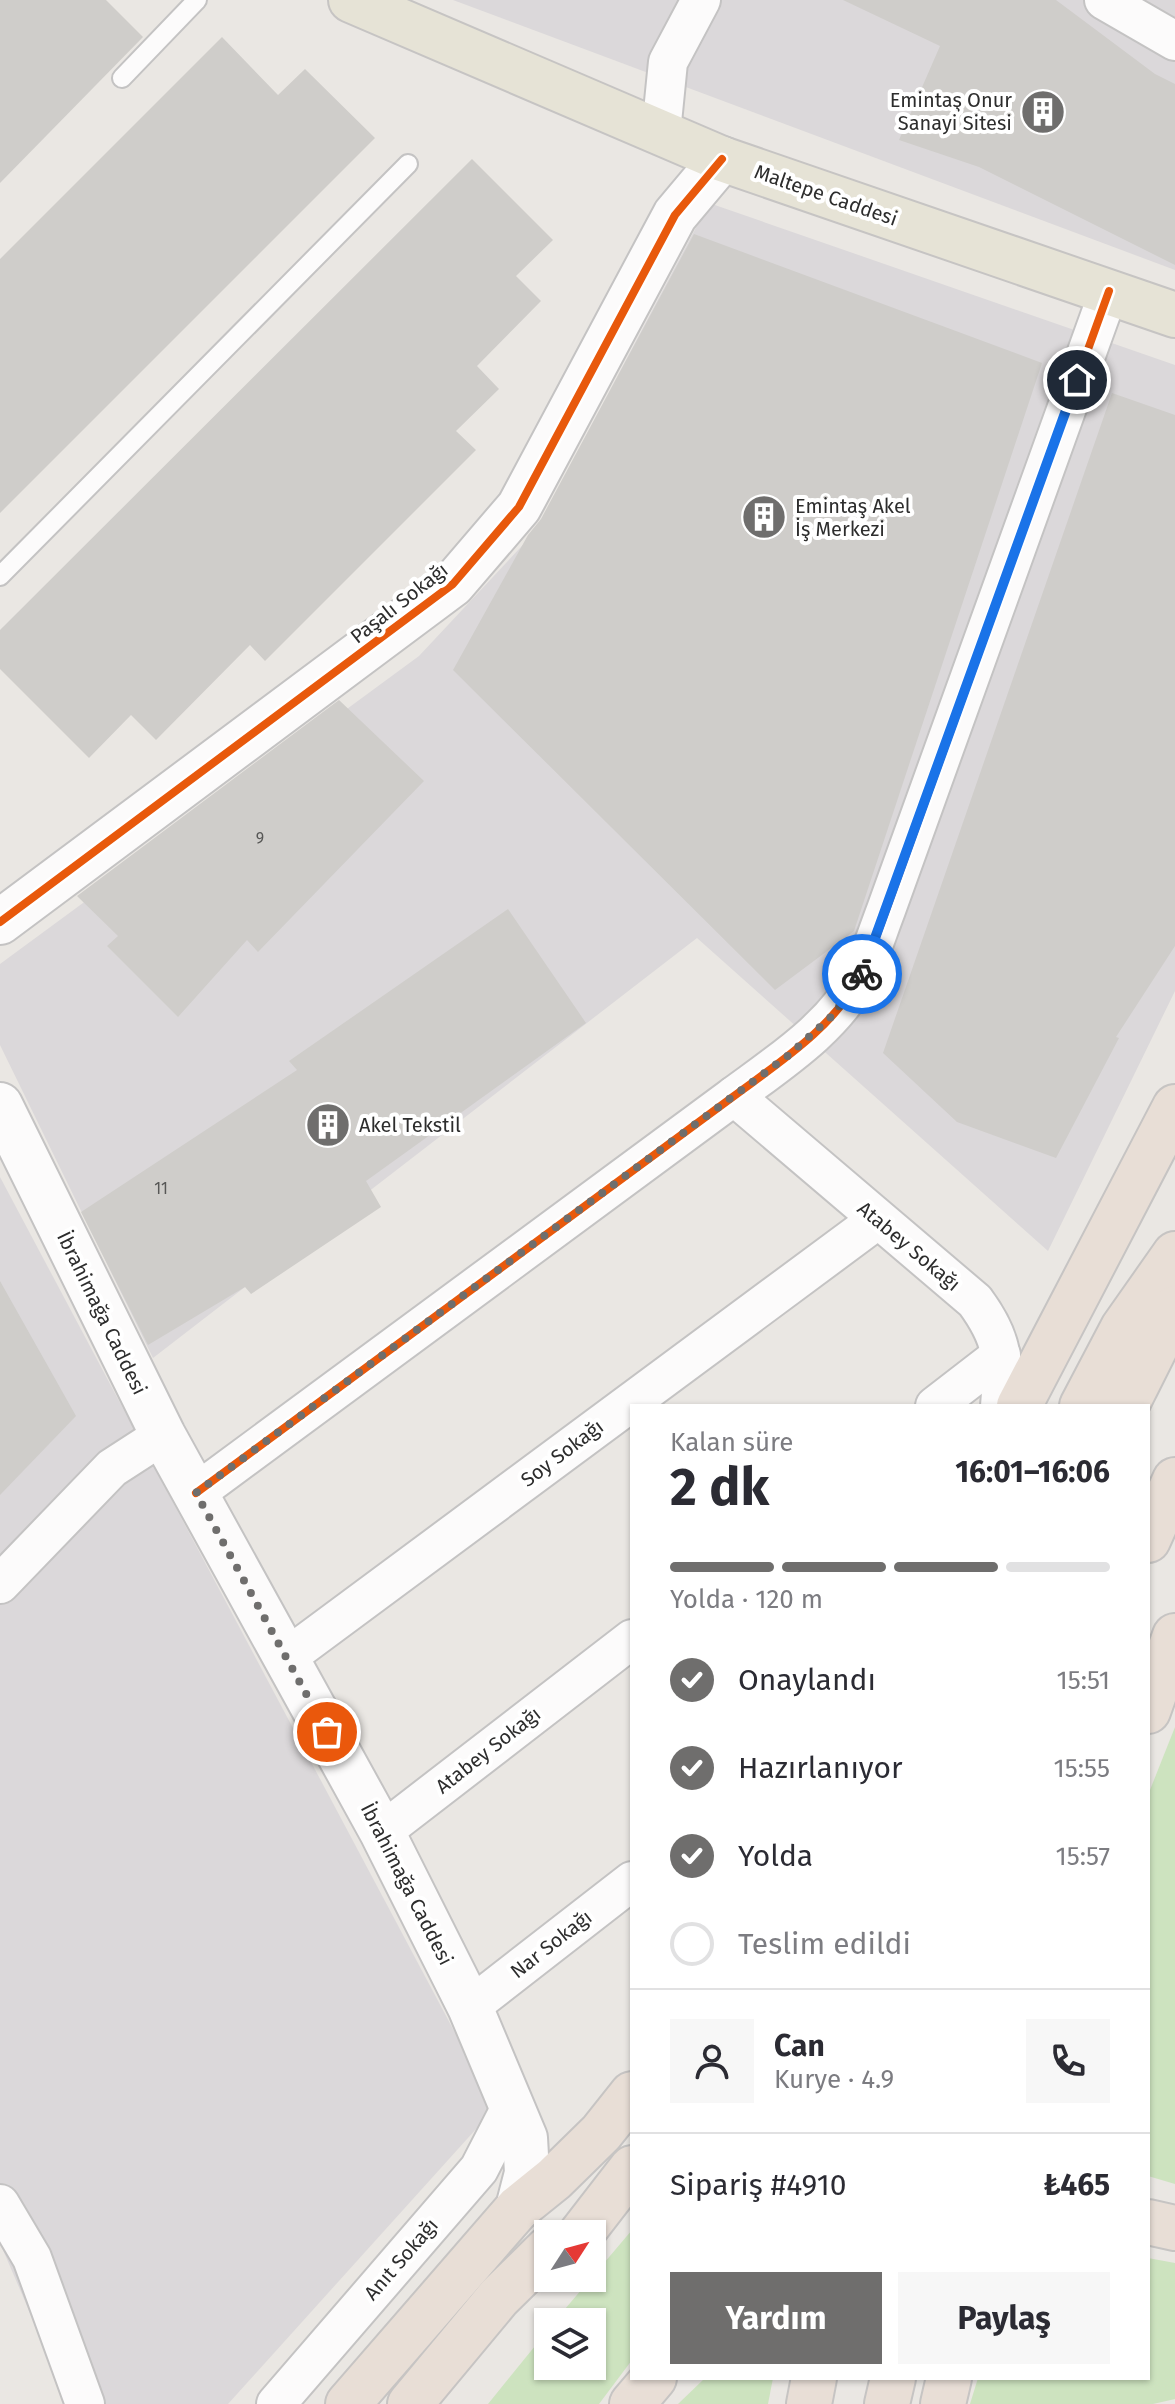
<!DOCTYPE html>
<html lang="tr">
<meta charset="utf-8">
<style>
body{margin:0;font-family:"Fira Sans",sans-serif;background:#f7f7f7;color:#2b2b33;height:100vh;display:flex;flex-direction:column;font-size:30px;white-space:nowrap}
*{box-sizing:border-box;margin:0}
p{font-size:26px;color:#7c7c81}
.icon{flex:none;width:44px;height:44px;fill:none;stroke:currentColor;stroke-width:2;stroke-linecap:round;stroke-linejoin:round}
.map{position:relative;flex:1;overflow:hidden}
.side{position:absolute;left:630px;top:1404px;width:520px;height:976px;display:flex;flex-direction:column;background:#fff;border-radius:0px;box-shadow:0 2px 6px #0004}
.side>*{flex:none}
.needle{width:52px;rotate:54deg}
.controls{position:absolute;left:534px;top:2220px;display:grid;gap:16px}
.controls a{display:grid;place-items:center;width:72px;height:72px;border-radius:0px;background:#fff;box-shadow:0 2px 6px #0004;font-size:40px}
.pin{position:absolute;display:grid;place-items:center;width:68px;height:68px;color:#fff;margin:-34px;border:4px solid #fff;border-radius:50%;box-shadow:0 2px 8px #0007}
.courier{position:absolute;display:grid;place-items:center;width:80px;height:80px;margin:-40px;border:6px solid #1a73e8;border-radius:50%;background:#fff;color:#222;box-shadow:0 2px 10px #0007}
.summary em{font-style:normal;font-weight:700}
.summary div{display:flex;flex-direction:column-reverse}
.summary{display:flex;align-items:center;justify-content:space-between;height:136px;padding:0 40px}
h1{font-size:52px;font-weight:700;line-height:60px}
.bar{display:grid;grid-template-columns:repeat(4,1fr);gap:12px 8px;align-content:center;height:96px;padding:0 40px}
.bar i{height:10px;border-radius:6px;background:#e1e1e2}
.bar .selected{background:#6f6e6d}
.bar p{grid-column:span 4}
.line{display:flex;align-items:center;gap:20px;padding:0 40px;border-top:2px solid #e1e1e2}
.line div{flex:1}
.round{display:grid;place-items:center;flex:none;width:84px;height:84px;border-radius:0px;background:#f7f7f7}
ol{padding:0 40px;list-style:none}
li{display:flex;align-items:center;gap:24px;height:88px}
li p{margin-inline-start:auto}
li .icon{padding:8px;border-radius:50%;background:#6f6e6d;color:#fff;stroke-width:4}
li:last-child{color:#7c7c81}
li i{width:44px;height:44px;border:4px solid #e1e1e2;border-radius:50%}
.cta{display:flex;gap:16px;margin-top:auto;padding:16px 40px}
.cta a{flex:1;height:92px;border-radius:0px;background:#6f6e6d;color:#fff;font-size:32px;font-weight:700;line-height:92px;text-align:center}
.cta a+a{background:#f7f7f7;color:#2b2b33}
.map>svg:first-child{display:block}
.industrial{fill:#dbd8da}
.grass{fill:#cde3bf}
.building{fill:#cfcdca}
.lines{fill:none;stroke-linecap:round;stroke-linejoin:round}
.lane-casing{stroke:#c4c3c3;stroke-width:22}
.street-casing{stroke:#c4c3c3;stroke-width:42}
.secondary-casing{stroke:#c4c3c3;stroke-width:48}
.primary-casing{stroke:#c6c4c3;stroke-width:48}
.highway-casing{stroke:#c6c4c3;stroke-width:48}
.lane{stroke:#fcfbfb;stroke-width:18}
.street{stroke:#fcfbfb;stroke-width:38}
.secondary{stroke:#fcfbfb;stroke-width:44}
.primary{stroke:#e6e3d6;stroke-width:44}
.highway{stroke:#e8ded6;stroke-width:44}
.cycleway-casing{stroke:#fff;stroke-width:13}
.cycleway{stroke:#e8590c;stroke-width:8}
.done{stroke:#6f6e6d;stroke-width:8;stroke-dasharray:0 14.4}
.route{stroke:#1a73e8;stroke-width:10}
.labels{text-anchor:middle;stroke-width:8;stroke-linejoin:round;paint-order:stroke}
.number-label{font-size:16px;fill:#575756}
.poi-label{font-size:20px;fill:#2d2d2d;stroke:#fff;text-anchor:start}
.street-label{font-size:20px;fill:#2d2d2d;stroke:#fff}
</style>
<div class="map">
<svg width="1175" height="2404" viewBox="0 0 1175 2404">
<rect width="100%" height="100%" fill="#eae7e3"/>
<g class="industrial">
<path d="M 453,0 L 1175,0 L 1175,270 Z"/>
<path d="M 709,203 L 1175,365 L 1175,991 L 1048,1251 L 697,938 L 153,1358 L 0,1045 L 0,964 L 419,656 L 535,532 Z"/>
<path d="M 0,1177 L 495,2108 L 228,2404 L 69,2404 L 0,2243 Z"/>
</g>
<g class="grass">
<path d="M 1175,1727 L 1175,2184 L 1148,2176 L 1148,1795 Z"/>
<path d="M 632,2230 L 632,2360 L 599,2404 L 488,2404 L 548,2330 L 548,2366 L 592,2366 L 592,2322 L 554,2322 Z"/>
<path d="M 1148,2258 L 1175,2263 L 1175,2399 L 1153,2404 L 970,2404 L 978,2378 L 1148,2378 Z"/>
<path d="M 705,2378 L 773,2378 L 768,2404 L 678,2404 Z"/>
</g>
<g class="building">
<path d="M 0,0 L 106,0 L 143,37 L 0,183 Z"/>
<path d="M 843,0 L 1056,0 L 1155,74 L 1175,84 L 1175,265 L 979,167 L 899,140 L 940,46 Z"/>
<path d="M 222,37 L 278,95 L 305,69 L 375,138 L 0,513 L 0,259 Z"/>
<path d="M 472,159 L 553,240 L 516,276 L 541,301 L 477,366 L 499,389 L 456,431 L 476,450 L 265,661 L 250,645 L 156,740 L 131,715 L 89,758 L 0,669 L 0,630 Z"/>
<path d="M 694,234 L 1042,363 L 854,931 L 775,990 L 453,670 L 528,535 L 541,519 Z"/>
<path d="M 1112,393 L 1175,415 L 1175,946 L 1116,1037 L 1119,1038 L 1056,1158 L 957,1122 L 883,1053 Z"/>
<path d="M 339,700 L 424,781 L 258,952 L 247,940 L 178,1017 L 107,946 L 118,936 L 77,896 Z"/>
<path d="M 508,909 L 586,1023 L 366,1181 L 381,1207 L 251,1294 L 245,1287 L 148,1345 L 81,1212 L 297,1070 L 289,1061 Z"/>
<path d="M 0,1281 L 76,1416 L 0,1495 Z"/>
</g>
<g class="lines">
<g class="lane-casing">
<g id="lane">
<path d="M 122,78 L 197,0"/>
<path d="M 0,576 L 408,164"/>
</g>
</g>
<g class="street-casing">
<g id="street">
<path d="M 1104,0 L 1175,41"/>
<path d="M 661,132 L 668,62 L 701,0"/>
<path d="M 734,1096 L 975,1301 C 1003,1339 1004,1359 1000,1406"/>
<path d="M 935,1406 L 1001,1355"/>
<path d="M 196,1493 L 734,1096 C 780,1062 836,1026 862,973 C 871,953 878,931 886,910 L 1109,291"/>
<path d="M 0,1584 L 112,1468 L 163,1435"/>
<path d="M 286,1658 L 877,1220"/>
<path d="M 382,1832 L 632,1639"/>
<path d="M 470,2007 L 632,1881"/>
<path d="M 0,2204 L 32,2258 L 85,2404"/>
<path d="M 276,2404 L 479,2169 L 512,2105"/>
</g>
</g>
<g class="secondary-casing">
<g id="secondary">
<path d="M 0,922 L 453,584 L 519,507 L 675,215 L 722,159"/>
<path d="M 0,1105 L 163,1435 L 382,1832 L 470,2007 L 525,2138 L 527,2173 L 518,2208"/>
</g>
</g>
<g class="primary-casing">
<path id="primary" d="M 351,0 L 722,159 L 1175,315"/>
</g>
<g class="highway-casing">
<g id="highway">
<path d="M 1019,1406 L 1175,1107"/>
<path d="M 1082,1406 L 1123,1328 L 1175,1254"/>
<path d="M 1126,1406 L 1175,1308"/>
<path d="M 1148,1540 L 1175,1480"/>
<path d="M 1148,1711 L 1175,1636"/>
<path d="M 1148,2222 L 1175,2228"/>
<path d="M 581,2234 L 632,2168"/>
<path d="M 348,2404 L 518,2208 L 554,2179 L 601,2133 L 632,2094"/>
<path d="M 410,2404 L 499,2297 L 548,2249"/>
<path d="M 632,2404 L 654,2378"/>
<path d="M 809,2404 L 814,2378"/>
<path d="M 887,2404 L 893,2378"/>
<path d="M 943,2404 L 949,2378"/>
</g>
</g>
<use href="#lane" class="lane"/>
<use href="#street" class="street"/>
<use href="#secondary" class="secondary"/>
<use href="#primary" class="primary"/>
<use href="#highway" class="highway"/>
<g class="cycleway-casing">
<g id="cycleway">
<path d="M 0,922 L 453,584 L 519,507 L 675,215 L 722,159"/>
<path d="M 196,1493 L 734,1096 C 780,1062 836,1026 862,973 C 871,953 878,931 886,910 L 1109,291"/>
</g>
</g>
<use href="#cycleway" class="cycleway"/>
</g>
<g class="lines">
<path class="done" d="M 327,1732 L 196,1493 L 789,1055 L 833,1015 L 862,974"/>
<path class="route" d="M 862,974 L 1077,380"/>
</g>
<defs>
<g id="building-disc" transform="scale(2.3)"><circle r="9.5" fill="#6f6e6d" stroke="#fff"/><path d="M-4-6H4V6H1V3H-1V6H-4ZM-2.5-4.3h1.7v1.8h-1.7ZM.8-4.3h1.7v1.8H.8ZM-2.5-1h1.7V.8h-1.7ZM.8-1h1.7V.8H.8Z" fill="#fff"/></g>
</defs>
<g fill-rule="evenodd">
<use href="#building-disc" x="1043" y="112"/>
<use href="#building-disc" x="764" y="517"/>
<use href="#building-disc" x="328" y="1125"/>
</g>
<g class="labels">
<g class="number-label">
<text x="260" y="844">9</text>
<text x="161" y="1194">11</text>
</g>
<g class="poi-label">
<text x="1012" y="107" text-anchor="end">Emintaş Onur<tspan x="1012" dy="23">Sanayi Sitesi</tspan></text>
<text x="795" y="513">Emintaş Akel<tspan x="795" dy="23">İş Merkezi</tspan></text>
<text x="359" y="1132">Akel Tekstil</text>
</g>
<g class="street-label">
<text transform="translate(826 195) rotate(19)" y="7">Maltepe Caddesi</text>
<text transform="translate(399 603) rotate(-38)" y="7">Paşalı Sokağı</text>
<text transform="translate(909 1246) rotate(40)" y="7">Atabey Sokağı</text>
<text transform="translate(102 1313) rotate(64)" y="7">İbrahimağa Caddesi</text>
<text transform="translate(562 1453) rotate(-37)" y="7">Soy Sokağı</text>
<text transform="translate(488 1750) rotate(-38)" y="7">Atabey Sokağı</text>
<text transform="translate(407 1884) rotate(63)" y="7">İbrahimağa Caddesi</text>
<text transform="translate(551 1944) rotate(-38)" y="7">Nar Sokağı</text>
<text transform="translate(401 2259) rotate(-49)" y="7">Anıt Sokağı</text>
</g>
</g>
</svg>
<div class="controls">
<a><svg class="needle" viewBox="-14 -14 28 28"><path d="M0-13l5 13h-10z" fill="#e53935"/><path d="M0 13l5-13h-10z" fill="#7c7c81"/></svg></a>
<a><svg class="icon" aria-label="layers" viewBox="0 0 24 24"><path d="M12 4l9 5-9 5-9-5zM3 14l9 5 9-5"/></svg></a>
</div>
<div class="pin" style="left:327px;top:1732px;background:#ea580c"><svg class="icon" aria-label="bag" viewBox="0 0 24 24"><path d="M5 8h14l-1 12H6zM9 8a3 3 0 0 1 6 0"/></svg></div>
<div class="pin" style="left:1077px;top:380px;background:#1f2937"><svg class="icon" aria-label="home" viewBox="0 0 24 24"><path d="M3 11l9-7 9 7M6 9v11h12V9"/></svg></div>
<div class="courier" style="left:862px;top:974px"><svg class="icon" aria-label="bike" viewBox="0 0 24 24"><circle cx="6" cy="16" r="4"/><circle cx="18" cy="16" r="4"/><path d="M6 16l4-8h5l3 8M10 8l3 8H6M13 5h3"/></svg></div>
<section class="side">
<div class="summary"><div><h1>2 dk</h1><p>Kalan süre</p></div><em>16:01–16:06</em></div>
<div class="bar"><i class="selected"></i><i class="selected"></i><i class="selected"></i><i></i><p>Yolda · 120 m</p></div>
<ol>
<li><svg class="icon" aria-label="check" viewBox="0 0 24 24"><path d="M5 12l5 5 9-10"/></svg>Onaylandı<p>15:51</p></li>
<li><svg class="icon" aria-label="check" viewBox="0 0 24 24"><path d="M5 12l5 5 9-10"/></svg>Hazırlanıyor<p>15:55</p></li>
<li><svg class="icon" aria-label="check" viewBox="0 0 24 24"><path d="M5 12l5 5 9-10"/></svg>Yolda<p>15:57</p></li>
<li><i></i>Teslim edildi</li>
</ol>
<div class="line" style="height:144px"><a class="round"><svg class="icon" aria-label="person" viewBox="0 0 24 24"><circle cx="12" cy="8" r="4"/><path d="M4 21q1-7 8-7t8 7"/></svg></a><div><b>Can</b><p>Kurye · 4.9</p></div><a class="round"><svg class="icon" aria-label="phone" viewBox="0 0 24 24"><path d="M5 4h4l2 5-3 2q2 4 5 5l2-3 5 2v4C11 20 4 13 5 4z"/></svg></a></div>
<div class="line" style="height:104px"><div>Sipariş #4910</div><b>₺465</b></div>
<div class="cta"><a>Yardım</a><a>Paylaş</a></div>
</section>
</div>
